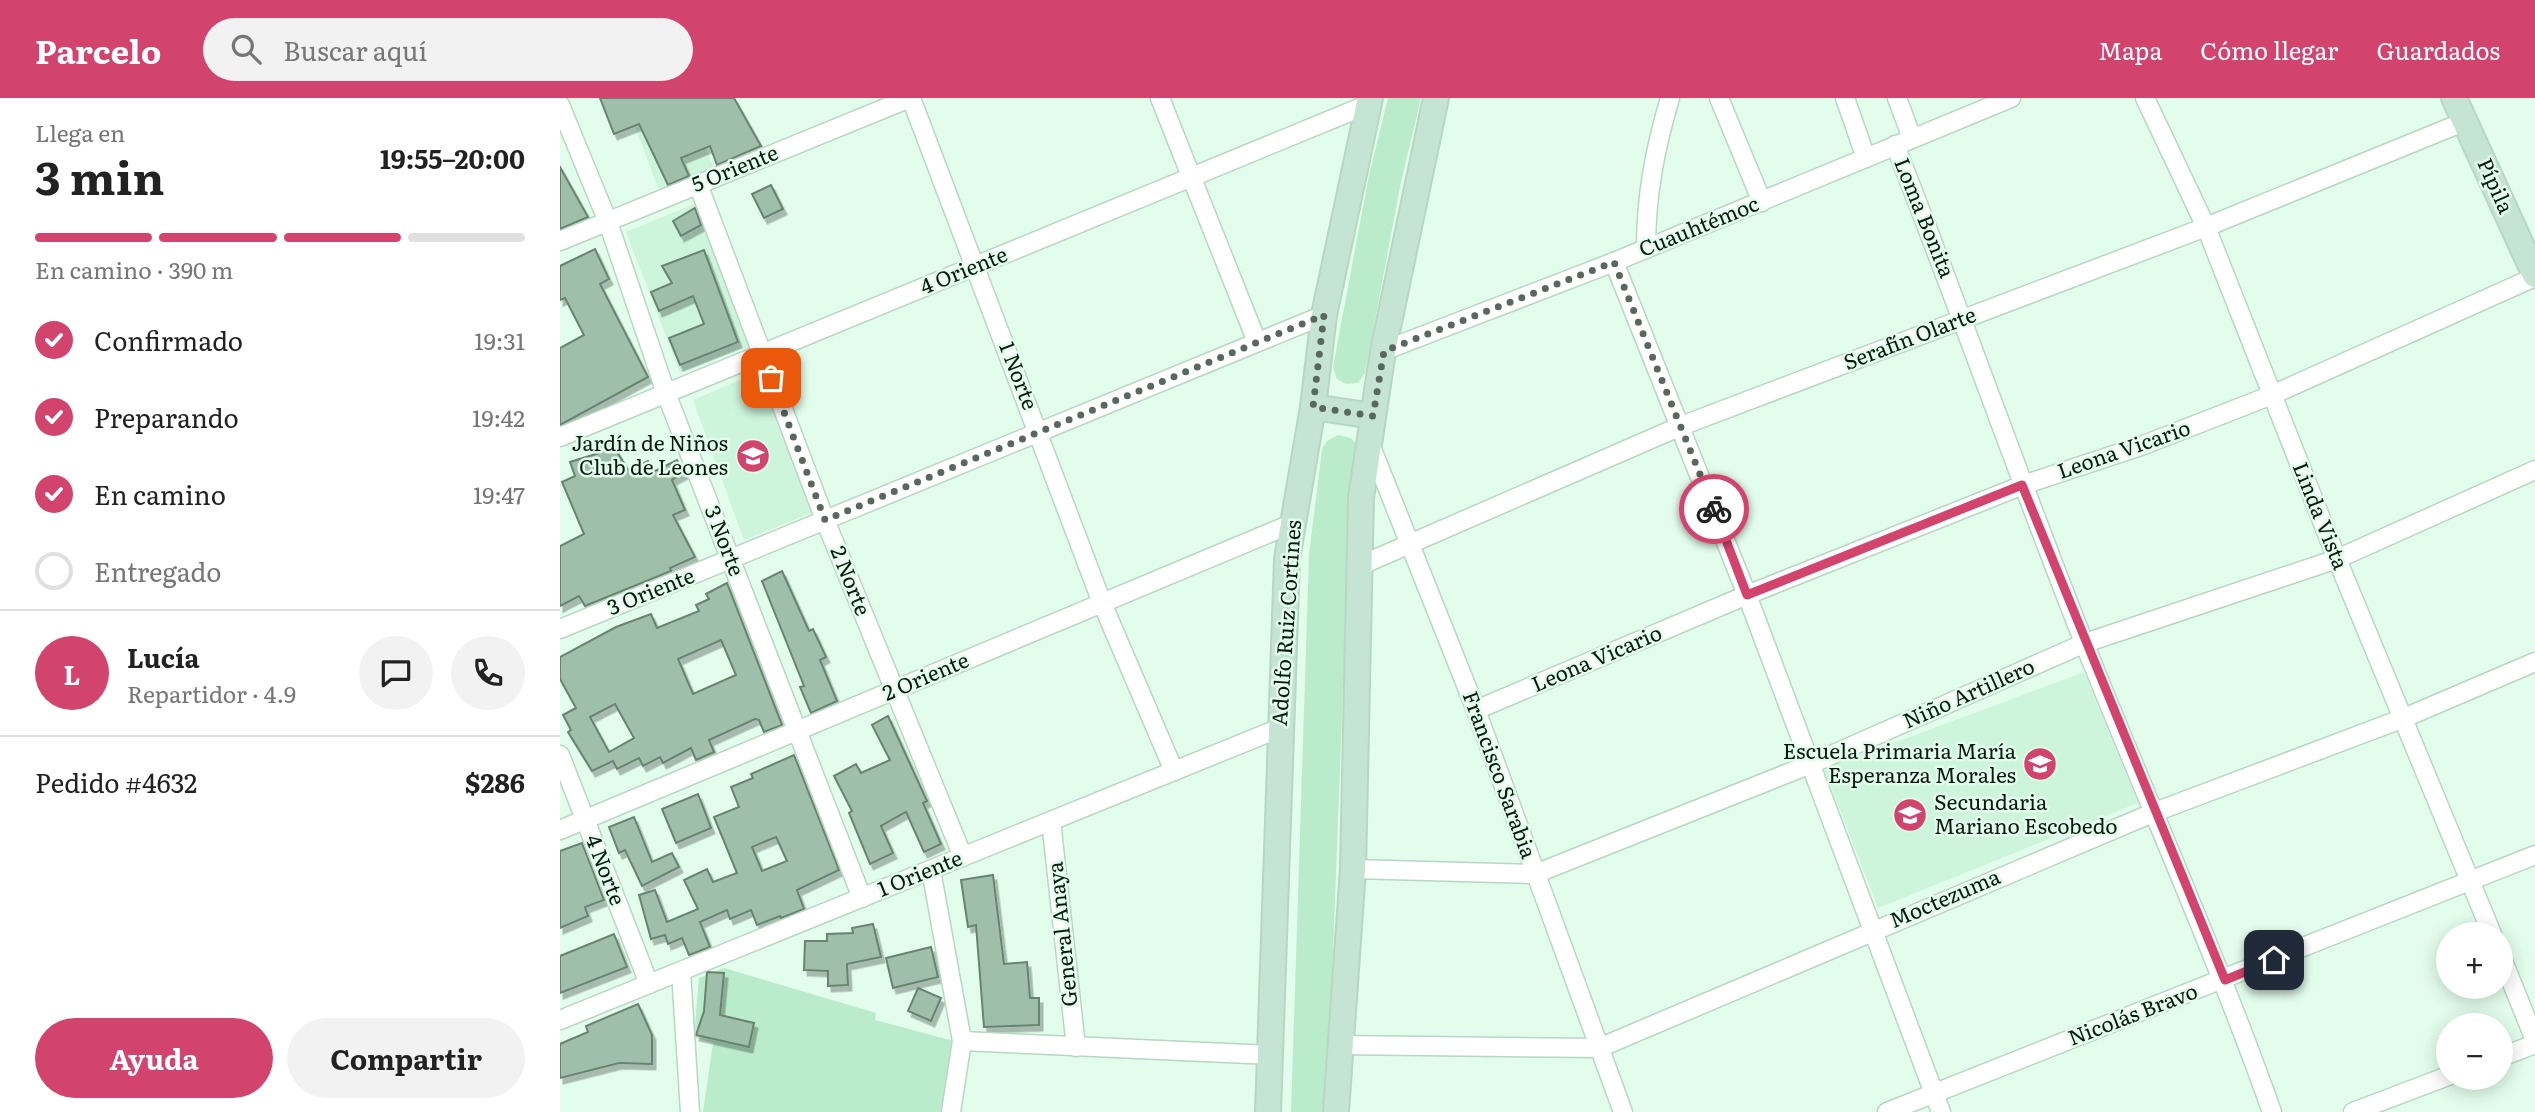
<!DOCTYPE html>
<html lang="es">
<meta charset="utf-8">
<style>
body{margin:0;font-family:Literata,serif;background:#f2f2f2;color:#222;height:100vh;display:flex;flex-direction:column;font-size:26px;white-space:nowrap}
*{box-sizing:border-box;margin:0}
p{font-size:23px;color:#767676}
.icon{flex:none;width:38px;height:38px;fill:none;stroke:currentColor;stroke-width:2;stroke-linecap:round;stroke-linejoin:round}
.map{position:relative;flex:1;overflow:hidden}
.details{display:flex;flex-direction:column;background:#fff;width:560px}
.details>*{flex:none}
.tools{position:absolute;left:1876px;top:824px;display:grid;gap:14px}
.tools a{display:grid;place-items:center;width:77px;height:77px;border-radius:50%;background:#fff;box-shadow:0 4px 18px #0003;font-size:35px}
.pin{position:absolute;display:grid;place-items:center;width:60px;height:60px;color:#fff;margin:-30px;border-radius:14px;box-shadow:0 4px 10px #0006}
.courier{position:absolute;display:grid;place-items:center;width:70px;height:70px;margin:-35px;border:5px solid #d2446e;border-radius:50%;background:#fff;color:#222;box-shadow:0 2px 9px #0007}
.summary em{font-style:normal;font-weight:700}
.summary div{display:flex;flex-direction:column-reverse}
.summary{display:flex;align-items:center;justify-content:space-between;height:119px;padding:0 35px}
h1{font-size:46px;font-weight:700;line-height:52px}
.bar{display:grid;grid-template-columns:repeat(4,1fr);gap:10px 7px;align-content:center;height:84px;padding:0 35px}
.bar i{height:9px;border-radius:5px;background:#e0e0e0}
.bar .current{background:#d2446e}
.bar p{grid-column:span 4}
.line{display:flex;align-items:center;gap:18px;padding:0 35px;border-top:2px solid #e0e0e0}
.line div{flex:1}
.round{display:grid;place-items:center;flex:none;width:74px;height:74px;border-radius:37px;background:#f2f2f2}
ol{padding:0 35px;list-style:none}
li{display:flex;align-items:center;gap:21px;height:77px}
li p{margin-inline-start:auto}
li .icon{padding:7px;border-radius:50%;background:#d2446e;color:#fff;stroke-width:4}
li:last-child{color:#767676}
li i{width:38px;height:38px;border:4px solid #e0e0e0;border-radius:50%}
.button{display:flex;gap:14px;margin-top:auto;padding:14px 35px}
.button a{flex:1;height:80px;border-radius:42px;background:#d2446e;color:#fff;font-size:28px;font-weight:700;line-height:80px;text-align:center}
.button a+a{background:#f2f2f2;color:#222}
header{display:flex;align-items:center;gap:42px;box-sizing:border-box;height:98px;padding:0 35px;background:#d2446e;color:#fff}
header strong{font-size:33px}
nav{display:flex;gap:38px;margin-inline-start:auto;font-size:24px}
.search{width:490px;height:63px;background:#f2f2f2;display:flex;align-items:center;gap:18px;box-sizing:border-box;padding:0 24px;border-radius:38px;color:#767676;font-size:26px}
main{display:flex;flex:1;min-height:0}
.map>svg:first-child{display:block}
.built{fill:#cdf5db}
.green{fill:#baeccb}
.building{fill:#a0bfab;stroke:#678471;stroke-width:2;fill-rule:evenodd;filter:url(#shadow)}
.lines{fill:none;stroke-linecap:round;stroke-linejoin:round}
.street-casing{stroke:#b7d7c2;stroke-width:21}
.secondary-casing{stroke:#b7d7c2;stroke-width:28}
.street{stroke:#fff;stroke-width:18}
.secondary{stroke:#c6e4d4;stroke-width:24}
.done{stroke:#58685e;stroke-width:7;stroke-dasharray:0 12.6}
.route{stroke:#d2446e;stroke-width:9}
.labels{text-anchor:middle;stroke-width:5;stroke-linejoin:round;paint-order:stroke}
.street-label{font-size:21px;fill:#0d1811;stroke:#e3fdec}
.poi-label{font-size:21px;fill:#0d1811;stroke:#e3fdec;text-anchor:end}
</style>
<header>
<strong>Parcelo</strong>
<div class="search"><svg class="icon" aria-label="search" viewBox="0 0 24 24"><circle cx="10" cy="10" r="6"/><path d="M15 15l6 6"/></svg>Buscar aquí</div>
<nav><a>Mapa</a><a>Cómo llegar</a><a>Guardados</a></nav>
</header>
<main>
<section class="details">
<div class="summary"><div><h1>3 min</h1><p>Llega en</p></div><em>19:55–20:00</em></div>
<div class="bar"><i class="current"></i><i class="current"></i><i class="current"></i><i></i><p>En camino · 390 m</p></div>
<ol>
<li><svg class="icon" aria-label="check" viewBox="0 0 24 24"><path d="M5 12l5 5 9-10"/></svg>Confirmado<p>19:31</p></li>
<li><svg class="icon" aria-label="check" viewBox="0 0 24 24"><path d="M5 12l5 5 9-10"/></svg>Preparando<p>19:42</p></li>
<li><svg class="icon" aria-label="check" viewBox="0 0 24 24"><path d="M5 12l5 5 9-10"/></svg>En camino<p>19:47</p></li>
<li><i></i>Entregado</li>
</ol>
<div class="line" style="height:126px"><b class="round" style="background:#d2446e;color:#fff">L</b><div><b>Lucía</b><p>Repartidor · 4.9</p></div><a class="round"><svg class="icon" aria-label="chat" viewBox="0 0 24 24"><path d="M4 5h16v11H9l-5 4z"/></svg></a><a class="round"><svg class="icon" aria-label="phone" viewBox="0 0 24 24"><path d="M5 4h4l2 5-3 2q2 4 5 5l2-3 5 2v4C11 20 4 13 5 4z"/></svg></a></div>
<div class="line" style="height:91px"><div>Pedido #4632</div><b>$286</b></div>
<div class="button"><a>Ayuda</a><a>Compartir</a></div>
</section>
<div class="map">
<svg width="1975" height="1014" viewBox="0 0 1975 1014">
<defs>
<filter id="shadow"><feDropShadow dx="3.5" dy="5.5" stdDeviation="0" flood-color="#0004"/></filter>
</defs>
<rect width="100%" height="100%" fill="#e3fdec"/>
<g class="built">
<path d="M 64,0 L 127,0 L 154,71 L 99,92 Z"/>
<path d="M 139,104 L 191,247 L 120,275 L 66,134 Z"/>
<path d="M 201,273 L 254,414 L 184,442 L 133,302 Z"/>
<path d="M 1524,574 L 1578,705 L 1318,810 L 1264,671 Z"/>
</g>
<g class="green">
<path d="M 828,0 L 861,0 L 841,84 L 805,275 L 798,285 L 786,286 L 777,281 L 773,269 L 809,77 Z"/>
<path d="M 778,337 L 791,340 L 798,349 L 789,434 L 767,1014 L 731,1014 L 749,457 L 762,351 L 767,343 Z"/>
<path d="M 164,870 L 316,915 L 315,922 L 394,943 L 383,1014 L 143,1014 L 153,945 L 134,939 L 139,880 Z"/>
</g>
<g class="building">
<path d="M 40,0 L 174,0 L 201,48 L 157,67 L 150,48 L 121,60 L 129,78 L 108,87 L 79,26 L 54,36 Z"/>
<path d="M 0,69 L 28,119 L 0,131 Z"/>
<path d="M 211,87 L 223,111 L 204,120 L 192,96 Z"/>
<path d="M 135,110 L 141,127 L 121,138 L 113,123 Z"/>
<path d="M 35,151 L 49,181 L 40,186 L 88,279 L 0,327 L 0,250 L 24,237 L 5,200 L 0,202 L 0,168 Z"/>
<path d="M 144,152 L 178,244 L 120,267 L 109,240 L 144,226 L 133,198 L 99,213 L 91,194 L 112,185 L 102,168 Z"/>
<path d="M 50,342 L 68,372 L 88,363 L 93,374 L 117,362 L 124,375 L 112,382 L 125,412 L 113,417 L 135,459 L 110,470 L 111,473 L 25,508 L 19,498 L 0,508 L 0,448 L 24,436 L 2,384 L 15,378 L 10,364 L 39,355 L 36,350 Z"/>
<path d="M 222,473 L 249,533 L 253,531 L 266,559 L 260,562 L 277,603 L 251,615 L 240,589 L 244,588 L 202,483 Z"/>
<path d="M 167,485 L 222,627 L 204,634 L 199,622 L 195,621 L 149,642 L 154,654 L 136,662 L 131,650 L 103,665 L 100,659 L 83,668 L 79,660 L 57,671 L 53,663 L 32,673 L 8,634 L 11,632 L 3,617 L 16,610 L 0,581 L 0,559 L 56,529 L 91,516 L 97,530 L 139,513 L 136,507 L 149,501 L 146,496 ZM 161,542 L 176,577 L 133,596 L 118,561 ZM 55,606 L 74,640 L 49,654 L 30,619 Z"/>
<path d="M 328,618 L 367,703 L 363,705 L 381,746 L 364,754 L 346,714 L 321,728 L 333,755 L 310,766 L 289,715 L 292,713 L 274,678 L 296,666 L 301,675 L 330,662 L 312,627 Z"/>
<path d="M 234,657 L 279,772 L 237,792 L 244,811 L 221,820 L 220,818 L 197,827 L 191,812 L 170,821 L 167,812 L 140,824 L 150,849 L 129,857 L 122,840 L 108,846 L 105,837 L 91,841 L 79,797 L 95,792 L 107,824 L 138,811 L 124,782 L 147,771 L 153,784 L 177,775 L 154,719 L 179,709 L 171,689 L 193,680 L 191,676 ZM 216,739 L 227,763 L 202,773 L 192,749 Z"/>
<path d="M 138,696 L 151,730 L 116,745 L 102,711 Z"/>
<path d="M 74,719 L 92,764 L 112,755 L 119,769 L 82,788 L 65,752 L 59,755 L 49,729 Z"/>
<path d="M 22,745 L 44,802 L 25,809 L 28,818 L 0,830 L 0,753 Z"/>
<path d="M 433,777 L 444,866 L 467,864 L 470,900 L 479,900 L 479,927 L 424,929 L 416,827 L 408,829 L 401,782 Z"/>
<path d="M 313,826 L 321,859 L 287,866 L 288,887 L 268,888 L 268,873 L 244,872 L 245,843 L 267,843 L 267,836 L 293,835 L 292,830 Z"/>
<path d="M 54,836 L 67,869 L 0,895 L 0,858 Z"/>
<path d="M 371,849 L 378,879 L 333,890 L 326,860 Z"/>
<path d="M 147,874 L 164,875 L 160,917 L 194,925 L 189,949 L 136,937 L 144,913 Z"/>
<path d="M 358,890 L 381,900 L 371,923 L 348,913 Z"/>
<path d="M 78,906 L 92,937 L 92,966 L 59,965 L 0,980 L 0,946 L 28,934 L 26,928 Z"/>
</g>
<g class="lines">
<g class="street-casing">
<g id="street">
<path d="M 351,0 L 542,505 L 614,673"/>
<path d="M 600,0 L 697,244"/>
<path d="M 1159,0 L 1202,104"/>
<path d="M 1285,0 L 1306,60"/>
<path d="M 1337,0 L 1352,40"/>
<path d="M 1585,0 L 1646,129 L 1777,461 L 1932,836"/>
<path d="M 0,7 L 48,124 L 106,295 L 302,800"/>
<path d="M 1335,47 C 1400,211 1458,378 1523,542 C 1586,700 1655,854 1712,1014"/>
<path d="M 138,86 L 265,422 L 403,759"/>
<path d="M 0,143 L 350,0"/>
<path d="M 1086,150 C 1086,97 1095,51 1110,0"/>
<path d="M 1054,164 L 1187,497 L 1381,1014"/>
<path d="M 823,253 L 1054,164 L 1451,0"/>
<path d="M 0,339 L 809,6"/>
<path d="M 810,346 L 916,612 L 1063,1014"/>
<path d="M 799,468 L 1121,328 L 1646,129 L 1906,23"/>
<path d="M 0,531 L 764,217"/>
<path d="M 916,612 L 1187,497 L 1463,387 L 1581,348 L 1712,297 L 1975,179"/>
<path d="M 0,657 L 89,886"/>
<path d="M 491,723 L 516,949"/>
<path d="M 0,732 L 731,426"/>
<path d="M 793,771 L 975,776 L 1251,666 L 1525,545 L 1777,461 L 1975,372"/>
<path d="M 371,772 L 402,943 L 391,1014"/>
<path d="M 1941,858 L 1975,942"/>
<path d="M 121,873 L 130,1014"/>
<path d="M 0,922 L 720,630"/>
<path d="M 402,943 L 711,957"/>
<path d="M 779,947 L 1039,950 L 1595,714 L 1844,620 L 1975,564"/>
<path d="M 1941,959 L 1975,946"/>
<path d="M 1327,1014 L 1975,757"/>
<path d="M 1793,1014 L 1888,978"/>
</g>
</g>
<g class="secondary-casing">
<g id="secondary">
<path d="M 1894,0 L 1975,177"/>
<path d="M 753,309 L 813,318"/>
<path d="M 708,1014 L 727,461 L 753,309 L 764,217 L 810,0"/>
<path d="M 776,1014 L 793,771 L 801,400 L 823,253 L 876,0"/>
</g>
</g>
<use href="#street" class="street"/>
<use href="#secondary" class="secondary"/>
</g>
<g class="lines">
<path class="done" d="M 211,280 L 265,422 L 764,217 L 753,309 L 813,318 L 824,253 L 1054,164 L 1154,411"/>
<path class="route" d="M 1154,411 L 1187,497 L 1462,387 L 1665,882 L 1714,862"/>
</g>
<defs>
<g id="school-disc" transform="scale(1.75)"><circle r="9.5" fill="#d2446e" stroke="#e3fdec"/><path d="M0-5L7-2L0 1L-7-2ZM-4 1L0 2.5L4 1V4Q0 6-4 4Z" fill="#fff"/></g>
</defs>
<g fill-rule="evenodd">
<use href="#school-disc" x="193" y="358"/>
<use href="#school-disc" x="1480" y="666"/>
<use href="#school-disc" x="1350" y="717"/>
</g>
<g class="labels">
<g class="street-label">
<text transform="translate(175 71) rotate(-22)" y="7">5 Oriente</text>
<text transform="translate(1935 88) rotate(66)" y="7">Pípila</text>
<text transform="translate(1364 120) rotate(68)" y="7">Loma Bonita</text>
<text transform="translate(1139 129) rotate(-22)" y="7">Cuauhtémoc</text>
<text transform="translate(404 173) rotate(-22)" y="7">4 Oriente</text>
<text transform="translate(1350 241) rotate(-21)" y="7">Serafín Olarte</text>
<text transform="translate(458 278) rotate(69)" y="7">1 Norte</text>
<text transform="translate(1564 352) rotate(-19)" y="7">Leona Vicario</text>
<text transform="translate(1760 418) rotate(68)" y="7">Linda Vista</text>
<text transform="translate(164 443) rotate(69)" y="7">3 Norte</text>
<text transform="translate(290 483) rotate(68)" y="7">2 Norte</text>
<text transform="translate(91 494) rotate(-22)" y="7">3 Oriente</text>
<text transform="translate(727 525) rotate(-86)" y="7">Adolfo Ruiz Cortines</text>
<text transform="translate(1037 561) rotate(-23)" y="7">Leona Vicario</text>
<text transform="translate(366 579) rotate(-23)" y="7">2 Oriente</text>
<text transform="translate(1409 596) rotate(-24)" y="7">Niño Artillero</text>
<text transform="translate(939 677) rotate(70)" y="7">Francisco Sarabia</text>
<text transform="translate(45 772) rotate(69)" y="7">4 Norte</text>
<text transform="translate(360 776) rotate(-22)" y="7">1 Oriente</text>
<text transform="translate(1385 801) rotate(-23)" y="7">Moctezuma</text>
<text transform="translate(503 836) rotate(-96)" y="7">General Anaya</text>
<text transform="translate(1573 917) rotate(-21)" y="7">Nicolás Bravo</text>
</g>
<g class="poi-label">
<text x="168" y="353">Jardín de Niños<tspan x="168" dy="24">Club de Leones</tspan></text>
<text x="1456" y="661">Escuela Primaria María<tspan x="1456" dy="24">Esperanza Morales</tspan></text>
<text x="1374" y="712" text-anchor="start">Secundaria<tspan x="1374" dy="24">Mariano Escobedo</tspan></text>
</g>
</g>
</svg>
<div class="tools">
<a>+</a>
<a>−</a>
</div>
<div class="pin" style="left:211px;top:280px;background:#ea580c"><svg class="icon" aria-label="bag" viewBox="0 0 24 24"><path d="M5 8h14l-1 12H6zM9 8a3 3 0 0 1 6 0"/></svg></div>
<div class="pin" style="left:1714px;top:862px;background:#1f2937"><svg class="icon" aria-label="home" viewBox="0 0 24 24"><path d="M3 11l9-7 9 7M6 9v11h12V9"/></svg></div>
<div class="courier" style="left:1154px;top:411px"><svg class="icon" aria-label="bike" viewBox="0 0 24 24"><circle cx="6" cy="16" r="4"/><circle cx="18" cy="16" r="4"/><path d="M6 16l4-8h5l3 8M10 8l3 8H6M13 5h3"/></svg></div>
</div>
</main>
